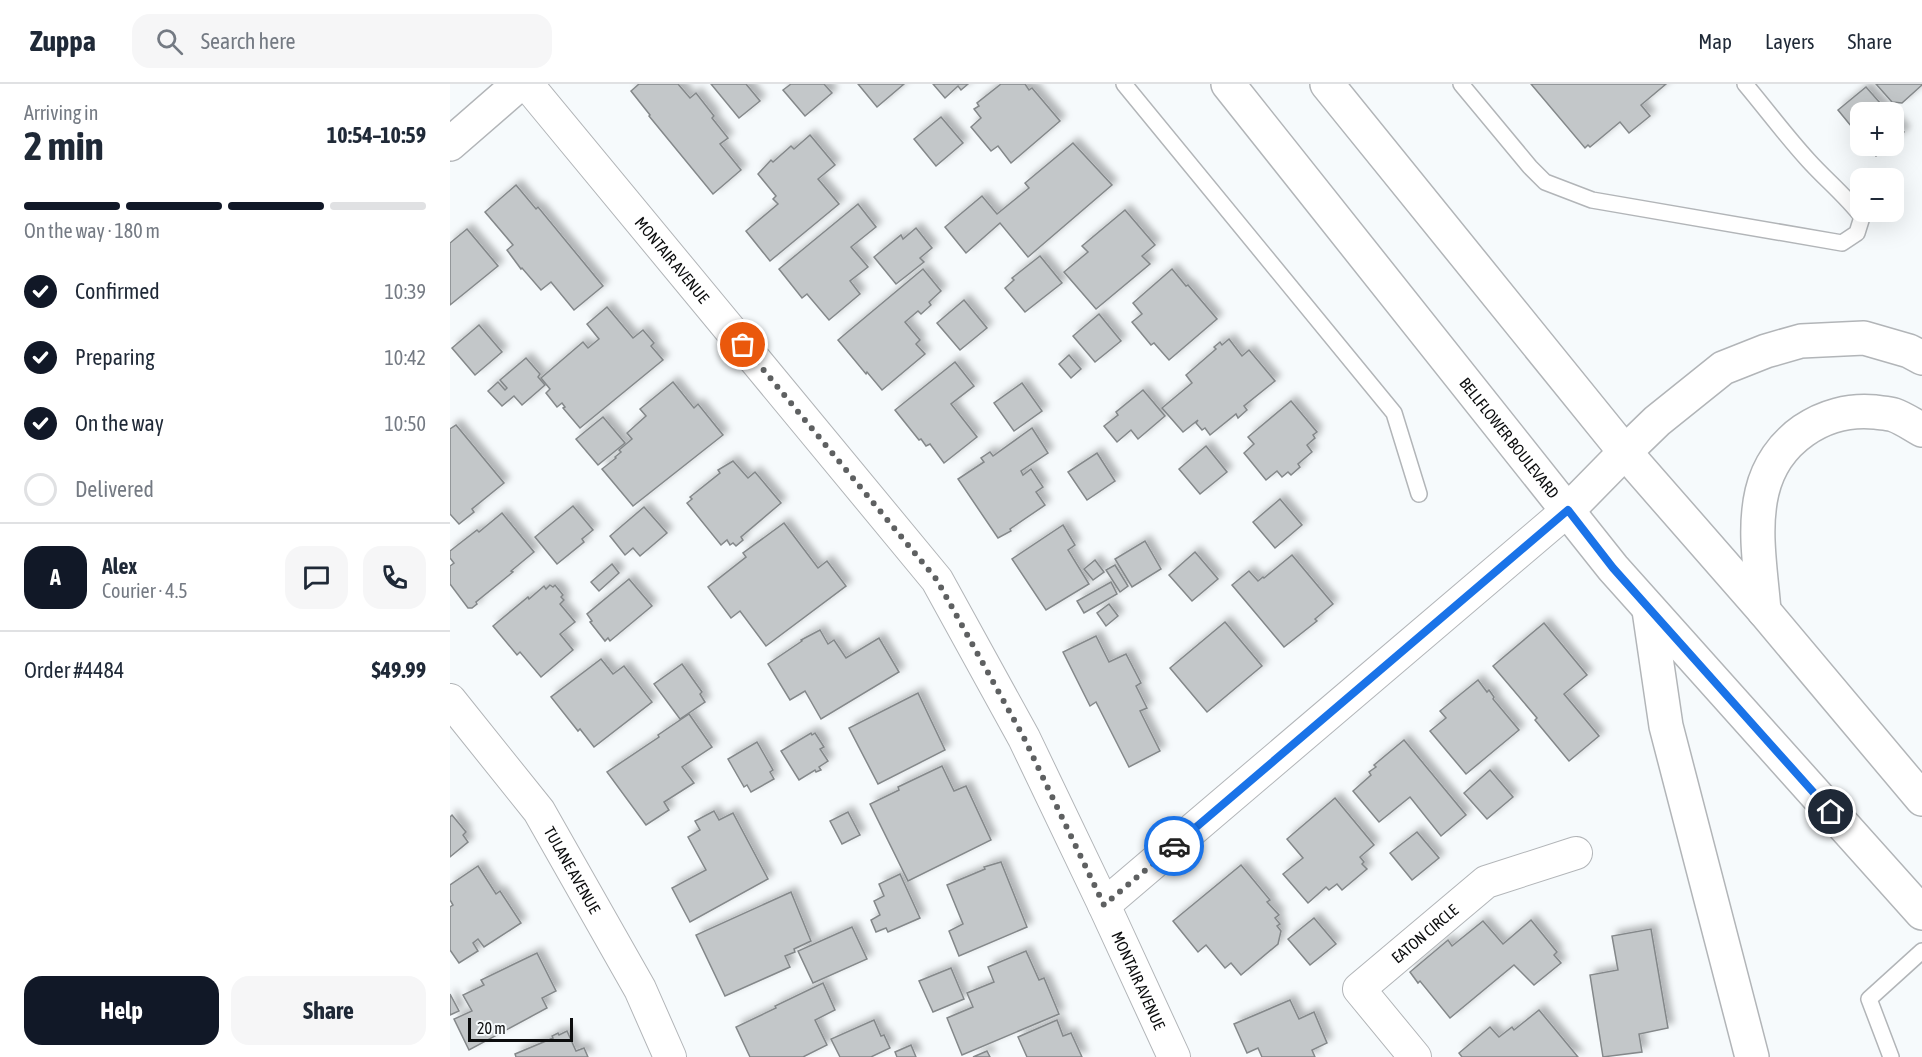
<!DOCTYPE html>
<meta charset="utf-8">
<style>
body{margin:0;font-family:"Asap Condensed",sans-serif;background:#f6f6f7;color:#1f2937;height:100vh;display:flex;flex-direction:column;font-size:22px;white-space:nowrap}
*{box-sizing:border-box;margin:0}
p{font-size:20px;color:#747a83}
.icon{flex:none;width:33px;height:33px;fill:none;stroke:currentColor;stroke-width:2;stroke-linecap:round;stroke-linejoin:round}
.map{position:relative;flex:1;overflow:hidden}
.side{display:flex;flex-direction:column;background:#fff;width:450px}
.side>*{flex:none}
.buttons{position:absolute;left:1400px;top:18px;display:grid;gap:12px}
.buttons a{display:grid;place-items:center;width:54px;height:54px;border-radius:12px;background:#fff;box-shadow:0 6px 24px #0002;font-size:30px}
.scale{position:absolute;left:18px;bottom:15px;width:105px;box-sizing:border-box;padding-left:6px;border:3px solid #0c0d0e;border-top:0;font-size:16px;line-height:21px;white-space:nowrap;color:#0c0d0e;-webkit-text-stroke:4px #f6fafc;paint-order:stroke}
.pin{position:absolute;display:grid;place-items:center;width:51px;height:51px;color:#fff;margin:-26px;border:3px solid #fff;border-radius:50%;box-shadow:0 2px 6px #0007}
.courier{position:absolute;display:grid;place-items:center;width:60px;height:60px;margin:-30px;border:4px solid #1a73e8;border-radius:50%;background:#fff;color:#222;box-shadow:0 2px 8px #0007}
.overview em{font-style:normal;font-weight:700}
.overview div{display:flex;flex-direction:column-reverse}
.overview{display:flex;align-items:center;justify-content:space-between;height:102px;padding:0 24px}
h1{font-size:39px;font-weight:700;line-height:45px}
.bar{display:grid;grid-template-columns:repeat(4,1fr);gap:9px 6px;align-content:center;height:72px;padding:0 24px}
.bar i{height:8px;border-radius:4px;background:#e0e1e3}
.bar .active{background:#111827}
.bar p{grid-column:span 4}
.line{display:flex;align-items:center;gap:15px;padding:0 24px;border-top:2px solid #e0e1e3}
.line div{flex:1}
.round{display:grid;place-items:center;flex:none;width:63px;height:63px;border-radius:18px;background:#f6f6f7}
ol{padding:0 24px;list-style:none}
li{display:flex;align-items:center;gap:18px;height:66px}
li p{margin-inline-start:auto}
li .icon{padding:6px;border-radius:50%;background:#111827;color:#fff;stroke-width:4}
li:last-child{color:#747a83}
li i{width:33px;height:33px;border:3px solid #e0e1e3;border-radius:50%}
.primary-button{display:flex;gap:12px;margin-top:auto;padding:12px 24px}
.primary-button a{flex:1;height:69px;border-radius:18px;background:#111827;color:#fff;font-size:24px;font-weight:700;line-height:69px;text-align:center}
.primary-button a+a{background:#f6f6f7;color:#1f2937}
header{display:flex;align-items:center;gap:36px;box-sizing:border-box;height:84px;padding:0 30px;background:#fff;border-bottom:2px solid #e0e1e3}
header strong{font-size:28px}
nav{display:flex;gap:33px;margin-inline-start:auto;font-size:21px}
.search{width:420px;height:54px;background:#f6f6f7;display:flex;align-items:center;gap:15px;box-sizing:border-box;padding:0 21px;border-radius:18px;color:#747a83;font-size:22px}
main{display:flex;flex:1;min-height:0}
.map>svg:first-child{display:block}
.building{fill:#c3c7c9;stroke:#84888a;stroke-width:1.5;filter:url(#shadow)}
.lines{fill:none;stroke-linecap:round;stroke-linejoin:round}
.lane-casing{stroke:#b2b5b8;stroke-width:18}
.street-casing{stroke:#b2b5b8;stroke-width:34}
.secondary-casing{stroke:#b2b5b8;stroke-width:36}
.highway-casing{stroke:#b2b5b8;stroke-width:36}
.lane{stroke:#fff;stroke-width:15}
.street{stroke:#fff;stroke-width:32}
.secondary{stroke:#fff;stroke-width:33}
.highway{stroke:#fff;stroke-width:33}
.done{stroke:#5e6061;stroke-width:6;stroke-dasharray:0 10.8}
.route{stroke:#1a73e8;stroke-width:8}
.labels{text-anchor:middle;stroke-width:4.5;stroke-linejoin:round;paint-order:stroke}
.street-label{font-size:16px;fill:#0c0d0e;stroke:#f6fafc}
</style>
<header>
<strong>Zuppa</strong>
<div class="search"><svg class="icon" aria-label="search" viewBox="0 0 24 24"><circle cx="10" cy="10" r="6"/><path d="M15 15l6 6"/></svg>Search here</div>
<nav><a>Map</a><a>Layers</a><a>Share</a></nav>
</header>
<main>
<section class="side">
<div class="overview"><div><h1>2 min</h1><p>Arriving in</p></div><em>10:54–10:59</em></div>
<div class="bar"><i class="active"></i><i class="active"></i><i class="active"></i><i></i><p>On the way · 180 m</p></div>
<ol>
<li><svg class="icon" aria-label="check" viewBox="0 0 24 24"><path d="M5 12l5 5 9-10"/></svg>Confirmed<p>10:39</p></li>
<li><svg class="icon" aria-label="check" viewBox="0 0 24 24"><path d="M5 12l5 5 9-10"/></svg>Preparing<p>10:42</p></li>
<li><svg class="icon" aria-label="check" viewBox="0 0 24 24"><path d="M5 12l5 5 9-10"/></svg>On the way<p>10:50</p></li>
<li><i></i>Delivered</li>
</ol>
<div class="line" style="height:108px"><b class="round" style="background:#111827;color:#fff">A</b><div><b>Alex</b><p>Courier · 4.5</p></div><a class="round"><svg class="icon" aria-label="chat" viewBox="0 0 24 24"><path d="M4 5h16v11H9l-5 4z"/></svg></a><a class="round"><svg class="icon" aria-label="phone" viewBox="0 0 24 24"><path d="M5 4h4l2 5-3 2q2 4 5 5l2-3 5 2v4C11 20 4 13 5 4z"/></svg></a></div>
<div class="line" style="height:78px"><div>Order #4484</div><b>$49.99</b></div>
<div class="primary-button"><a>Help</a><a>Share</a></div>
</section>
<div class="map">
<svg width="1472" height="973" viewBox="0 0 1472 973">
<defs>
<filter id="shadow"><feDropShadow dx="5.5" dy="-5.5" stdDeviation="3" flood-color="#0004"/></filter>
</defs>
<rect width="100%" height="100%" fill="#f6fafc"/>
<g class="building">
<path d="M 189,0 L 228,0 L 240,14 L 246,9 L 264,32 L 262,34 L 278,54 L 270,60 L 291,86 L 263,110 L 199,32 L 200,31 L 181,7 Z"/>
<path d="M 261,0 L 296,0 L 310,17 L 289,34 Z"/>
<path d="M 341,0 L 374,0 L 382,9 L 355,32 L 333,6 Z"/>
<path d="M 408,0 L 454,0 L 427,23 Z"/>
<path d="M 483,0 L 518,0 L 511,6 L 508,2 L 495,14 Z"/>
<path d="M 551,0 L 575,0 L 579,6 L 582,4 L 610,37 L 561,79 L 548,62 L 541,67 L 521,43 L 531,34 L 524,25 L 529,22 L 527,19 Z"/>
<path d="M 1081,0 L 1216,0 L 1191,21 L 1200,32 L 1179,49 L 1170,38 L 1140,63 L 1138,61 L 1135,64 Z"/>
<path d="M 1426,0 L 1472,0 L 1472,1 L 1452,19 L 1442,18 Z"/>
<path d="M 1416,3 L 1438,28 L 1410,28 L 1410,53 L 1388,26 Z"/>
<path d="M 491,33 L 513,59 L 486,82 L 464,55 Z"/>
<path d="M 1443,35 L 1454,48 L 1443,58 Z"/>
<path d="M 360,51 L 385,81 L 368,95 L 389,120 L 320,177 L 296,147 L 328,120 L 323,115 L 326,112 L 308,90 L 321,76 L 323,78 L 341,62 L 344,65 Z"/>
<path d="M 623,59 L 662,101 L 578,173 L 550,139 L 516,169 L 495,143 L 532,112 L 547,130 L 579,104 L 575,99 Z"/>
<path d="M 1418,62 L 1439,62 L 1426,72 Z"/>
<path d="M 66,101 L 86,125 L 88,123 L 153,202 L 124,226 L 101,198 L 91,206 L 72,184 L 71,185 L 57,166 L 63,161 L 35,128 Z"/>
<path d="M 408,120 L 426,143 L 401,163 L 418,183 L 400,197 L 410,210 L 379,236 L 357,210 L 352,214 L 329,185 Z"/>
<path d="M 675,126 L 705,161 L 692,172 L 700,180 L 646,225 L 614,188 L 638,168 L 632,162 Z"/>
<path d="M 466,144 L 482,164 L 470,174 L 474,178 L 446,200 L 424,173 L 451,151 L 453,155 Z"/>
<path d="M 17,145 L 48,182 L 0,221 L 0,159 Z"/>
<path d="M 590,172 L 612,199 L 575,228 L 555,204 L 564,196 L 562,194 Z"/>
<path d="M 473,185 L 491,207 L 479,218 L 481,221 L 471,230 L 468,227 L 455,238 L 470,256 L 466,260 L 475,270 L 432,306 L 417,288 L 416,290 L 388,256 Z"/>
<path d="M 722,185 L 736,202 L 738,201 L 767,235 L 719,276 L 704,259 L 701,261 L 682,238 L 692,230 L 683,219 Z"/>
<path d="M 514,216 L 537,244 L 510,266 L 487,239 Z"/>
<path d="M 157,223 L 183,254 L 193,246 L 204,259 L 201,262 L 213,276 L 130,344 L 113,324 L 115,323 L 112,319 L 107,323 L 96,309 L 100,305 L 91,294 L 133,258 L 138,264 L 149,255 L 137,240 Z"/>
<path d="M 649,230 L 671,257 L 645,278 L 623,252 Z"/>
<path d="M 29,241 L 52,268 L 25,291 L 2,264 Z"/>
<path d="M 779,255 L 792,272 L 799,266 L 825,297 L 794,322 L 797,326 L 788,334 L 786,330 L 760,351 L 755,344 L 752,346 L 746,339 L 748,336 L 733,348 L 712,324 L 742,299 L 736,291 L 766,265 L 764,263 L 770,258 L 772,261 Z"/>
<path d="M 619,271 L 631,285 L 621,294 L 609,280 Z"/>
<path d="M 76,274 L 90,290 L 88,293 L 95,301 L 72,321 L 64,312 L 52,322 L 38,307 L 48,298 L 55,306 L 57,304 L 50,296 Z"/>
<path d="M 505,278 L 524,302 L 501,320 L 527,353 L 494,379 L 480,360 L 476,362 L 471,355 L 469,356 L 445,326 Z"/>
<path d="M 223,298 L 244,324 L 248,320 L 273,351 L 183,422 L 152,385 L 166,374 L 165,373 L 171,368 L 169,366 L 182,355 L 177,349 L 196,332 L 190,325 Z"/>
<path d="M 572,299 L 592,327 L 564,347 L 544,319 Z"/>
<path d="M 693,306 L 715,332 L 688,355 L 681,346 L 667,358 L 654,342 L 668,331 L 666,328 Z"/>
<path d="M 841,317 L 867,348 L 863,351 L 865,354 L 857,361 L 862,368 L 848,380 L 850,383 L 841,391 L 838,388 L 832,393 L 827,387 L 816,396 L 794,369 L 804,360 L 798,353 Z"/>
<path d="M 153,333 L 175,359 L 148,381 L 126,355 Z"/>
<path d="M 6,341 L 54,399 L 22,425 L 24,428 L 9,440 L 0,430 L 0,345 Z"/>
<path d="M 582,344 L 598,369 L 571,387 L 573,391 L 581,385 L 593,403 L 586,408 L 595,421 L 560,445 L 561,447 L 548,454 L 508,395 L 534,378 L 531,374 L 540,368 L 543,372 Z"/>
<path d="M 756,362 L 777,388 L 750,410 L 729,385 Z"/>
<path d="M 647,369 L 665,397 L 637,416 L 618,388 Z"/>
<path d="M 283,377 L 298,394 L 305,388 L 331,419 L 291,453 L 293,456 L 286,462 L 283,459 L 280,461 L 277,456 L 271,461 L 237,419 L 242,415 L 240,413 L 270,389 L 268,386 Z"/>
<path d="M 830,415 L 852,441 L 825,464 L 803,438 Z"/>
<path d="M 123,422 L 143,446 L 132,455 L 134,458 L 107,480 L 85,453 Z"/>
<path d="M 194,423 L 217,449 L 190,472 L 183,464 L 175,471 L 160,452 Z"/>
<path d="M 52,429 L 84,468 L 61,487 L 63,488 L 26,518 L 27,520 L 22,524 L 18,524 L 0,500 L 0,482 L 4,479 L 0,474 L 0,467 L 27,446 L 29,448 Z"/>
<path d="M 334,439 L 368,484 L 377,477 L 396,502 L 316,562 L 290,527 L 281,534 L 258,503 L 296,473 L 293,469 Z"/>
<path d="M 613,441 L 625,461 L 618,466 L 639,500 L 596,526 L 562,475 Z"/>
<path d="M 695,457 L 711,485 L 682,503 L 665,475 Z"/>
<path d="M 745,468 L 768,495 L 742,517 L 719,491 Z"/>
<path d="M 842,471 L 883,520 L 865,535 L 867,537 L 834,563 L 782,501 L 799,487 L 808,497 L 813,493 L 814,494 Z"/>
<path d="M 645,476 L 654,488 L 643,496 L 634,485 Z"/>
<path d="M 162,480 L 169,489 L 149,507 L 141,498 Z"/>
<path d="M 665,481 L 678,502 L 670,508 L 656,486 Z"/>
<path d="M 179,495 L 202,522 L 160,557 L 158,554 L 155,557 L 140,538 L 142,537 L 137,530 Z"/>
<path d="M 661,498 L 667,510 L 634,529 L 627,517 Z"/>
<path d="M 100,501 L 103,503 L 105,501 L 113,511 L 111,513 L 114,516 L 110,520 L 125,538 L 110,550 L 123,566 L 91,593 L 70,568 L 67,571 L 43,542 L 78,513 L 79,515 L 94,502 L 96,505 Z"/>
<path d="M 659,520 L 668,532 L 656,542 L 647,529 Z"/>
<path d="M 775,538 L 812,582 L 757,628 L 720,584 Z"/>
<path d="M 1094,539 L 1137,591 L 1114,610 L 1149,652 L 1119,677 L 1085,636 L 1087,634 L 1043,582 Z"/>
<path d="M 370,546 L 378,560 L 384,556 L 396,574 L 429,554 L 449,588 L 371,635 L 355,607 L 340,616 L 318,580 L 352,557 L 351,556 Z"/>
<path d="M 646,552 L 659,578 L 676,570 L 691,599 L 686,602 L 697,624 L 690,627 L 710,667 L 679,683 L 646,618 L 640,622 L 613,568 Z"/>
<path d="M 151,575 L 163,590 L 174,582 L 202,618 L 144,663 L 130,645 L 128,647 L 101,613 Z"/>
<path d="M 232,580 L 252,608 L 250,610 L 255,618 L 230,635 L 204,600 Z"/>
<path d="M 1028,596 L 1037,608 L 1039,606 L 1044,613 L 1043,615 L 1069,646 L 1016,690 L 980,647 L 996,634 L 990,627 Z"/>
<path d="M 468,609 L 495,666 L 428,700 L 399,644 Z"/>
<path d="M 239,630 L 262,663 L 232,683 L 244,699 L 214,718 L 219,726 L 196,741 L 157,688 L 209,653 L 208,651 Z"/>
<path d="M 361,649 L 362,651 L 365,649 L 374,663 L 370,665 L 378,677 L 369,683 L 371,686 L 366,688 L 365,686 L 349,696 L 331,667 Z"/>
<path d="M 954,656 L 1016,731 L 991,752 L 960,713 L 929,738 L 903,707 L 921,691 L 919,688 L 926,683 L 924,681 Z"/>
<path d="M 307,658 L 323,686 L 320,688 L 324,695 L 301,708 L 297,701 L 294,703 L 278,675 Z"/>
<path d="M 492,682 L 504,707 L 516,702 L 541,756 L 458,797 L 420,720 L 449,706 L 448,703 Z"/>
<path d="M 1040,686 L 1063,713 L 1037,735 L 1014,709 Z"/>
<path d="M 885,714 L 924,761 L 910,773 L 914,778 L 912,780 L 917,785 L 892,806 L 887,800 L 879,806 L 876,803 L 858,819 L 833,790 L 853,774 L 837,755 Z"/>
<path d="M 264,727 L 269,736 L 283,729 L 318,795 L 240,838 L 222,804 L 256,786 L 238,753 L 250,746 L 245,737 Z"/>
<path d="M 398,728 L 410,751 L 392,760 L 380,737 Z"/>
<path d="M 2,731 L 16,748 L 13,751 L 18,758 L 0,773 L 0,733 Z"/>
<path d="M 967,748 L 989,774 L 962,796 L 940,769 Z"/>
<path d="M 551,778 L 577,843 L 509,872 L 499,847 L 513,840 L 497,801 L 535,785 L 534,783 Z"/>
<path d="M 791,781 L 820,816 L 817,818 L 829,831 L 825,834 L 830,840 L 827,842 L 831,847 L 828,860 L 791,891 L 781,879 L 775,884 L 756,861 L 748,868 L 723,837 Z"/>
<path d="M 28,782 L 46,810 L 50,807 L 71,839 L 34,863 L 28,855 L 23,859 L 28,867 L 9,879 L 0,866 L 0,823 L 3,821 L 0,816 L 0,801 Z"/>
<path d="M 450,790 L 470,834 L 438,848 L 436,844 L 426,848 L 421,836 L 430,831 L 424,817 L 434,812 L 429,800 Z"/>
<path d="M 341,808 L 361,857 L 344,865 L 345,868 L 335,872 L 340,883 L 275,912 L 246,851 Z"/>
<path d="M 864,834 L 886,860 L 860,881 L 838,855 Z"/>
<path d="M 1081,836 L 1107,868 L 1104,871 L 1111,879 L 1084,901 L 1064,881 L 1000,934 L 970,897 L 968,899 L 960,888 L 998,856 L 1002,862 L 1033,837 L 1053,860 Z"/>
<path d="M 402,843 L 417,875 L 363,899 L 348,867 Z"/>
<path d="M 1201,845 L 1218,944 L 1189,950 L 1192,968 L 1153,973 L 1140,891 L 1168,886 L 1162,852 Z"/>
<path d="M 576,867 L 589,896 L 594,894 L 609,930 L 512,971 L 497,934 L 523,923 L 517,909 L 544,898 L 538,883 Z"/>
<path d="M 87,869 L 106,907 L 92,914 L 97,924 L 19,966 L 4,935 L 22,927 L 13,911 L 34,901 L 31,896 Z"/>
<path d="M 501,884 L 514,915 L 483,928 L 469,897 Z"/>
<path d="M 373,899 L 385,926 L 365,936 L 377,961 L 353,973 L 300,973 L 286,943 L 326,924 L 325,922 Z"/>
<path d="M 0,910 L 9,927 L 0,931 Z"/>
<path d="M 840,916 L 849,935 L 864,928 L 877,959 L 862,966 L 865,973 L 812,973 L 808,964 L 797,969 L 784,940 Z"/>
<path d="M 1089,926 L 1128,973 L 1012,973 L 1009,969 L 1040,943 L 1049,953 L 1062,943 L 1064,946 Z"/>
<path d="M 424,936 L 431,952 L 434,951 L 440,964 L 421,973 L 390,973 L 381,955 Z"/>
<path d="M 607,936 L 613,952 L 621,949 L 632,973 L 577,973 L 568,953 Z"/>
<path d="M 117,947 L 126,967 L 134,964 L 138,973 L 66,973 L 65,970 L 103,954 L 102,952 L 108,949 L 109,951 Z"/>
<path d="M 461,961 L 466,973 L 447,973 L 445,968 Z"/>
<path d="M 537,967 L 540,973 L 523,973 Z"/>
</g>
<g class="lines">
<g class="lane-casing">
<g id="lane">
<path d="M 674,0 L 944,329 L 969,410"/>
<path d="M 1011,0 L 1080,83 L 1095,98 L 1142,116 L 1392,159 L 1407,149 L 1412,133 C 1396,112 1375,95 1358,76 C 1336,52 1316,25 1295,0"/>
<path d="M 1441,973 L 1419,915 L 1472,867"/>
</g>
</g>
<g class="street-casing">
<g id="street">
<path id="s1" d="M 77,0 L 487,496 L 574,654 L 654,821 L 724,973"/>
<path id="s2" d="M 0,616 L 89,727 L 190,905 L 220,973"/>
<path d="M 654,821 L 1118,426"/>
<path id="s3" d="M 965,973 L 909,905 L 1036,798 L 1126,769"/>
</g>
</g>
<g class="secondary-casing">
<g id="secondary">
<path id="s4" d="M 778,0 L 1163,484 L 1472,829"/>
<path d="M 877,0 L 1175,368 L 1314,527 L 1472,715"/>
<path d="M 0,60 L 69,0"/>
<path d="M 1118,426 L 1175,368"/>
</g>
</g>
<g class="highway-casing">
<g id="highway">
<path d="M 1175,368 L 1207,337 L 1273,284 L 1316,267 L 1351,257 L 1414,254 L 1459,267 L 1472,274"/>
<path d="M 1199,526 L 1216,642 L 1302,973"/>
<path d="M 1314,527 C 1311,488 1303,446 1312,408 C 1324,356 1373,323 1425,328 C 1431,329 1438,329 1444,331 C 1453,334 1463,341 1472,346"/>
</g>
</g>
<use href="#lane" class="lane"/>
<use href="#street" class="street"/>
<use href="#secondary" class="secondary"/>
<use href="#highway" class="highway"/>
</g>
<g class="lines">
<path class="done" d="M 293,261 L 487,496 L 574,654 L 654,821 L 724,762"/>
<path class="route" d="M 724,762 L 1118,426 L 1163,484 L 1381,728"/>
</g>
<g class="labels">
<g class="street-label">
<text dy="6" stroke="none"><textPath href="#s1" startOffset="228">MONTAIR AVENUE</textPath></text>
<text dy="6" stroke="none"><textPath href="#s4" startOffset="452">BELLFLOWER BOULEVARD</textPath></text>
<text dy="6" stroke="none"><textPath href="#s2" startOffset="210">TULANE AVENUE</textPath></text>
<text dy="6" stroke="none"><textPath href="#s3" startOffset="174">EATON CIRCLE</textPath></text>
<text dy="6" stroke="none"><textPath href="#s1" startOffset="1092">MONTAIR AVENUE</textPath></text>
</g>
</g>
</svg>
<div class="buttons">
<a>+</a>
<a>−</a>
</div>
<div class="scale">20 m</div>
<div class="pin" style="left:293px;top:261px;background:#ea580c"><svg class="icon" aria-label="bag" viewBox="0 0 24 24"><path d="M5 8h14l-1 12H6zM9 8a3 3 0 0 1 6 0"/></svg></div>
<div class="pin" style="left:1381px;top:728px;background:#1f2937"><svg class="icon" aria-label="home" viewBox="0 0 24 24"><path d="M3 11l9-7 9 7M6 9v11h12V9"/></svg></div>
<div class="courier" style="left:724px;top:762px"><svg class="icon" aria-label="car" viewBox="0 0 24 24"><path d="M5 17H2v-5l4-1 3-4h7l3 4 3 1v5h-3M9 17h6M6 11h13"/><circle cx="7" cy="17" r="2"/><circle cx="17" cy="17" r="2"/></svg></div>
</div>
</main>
